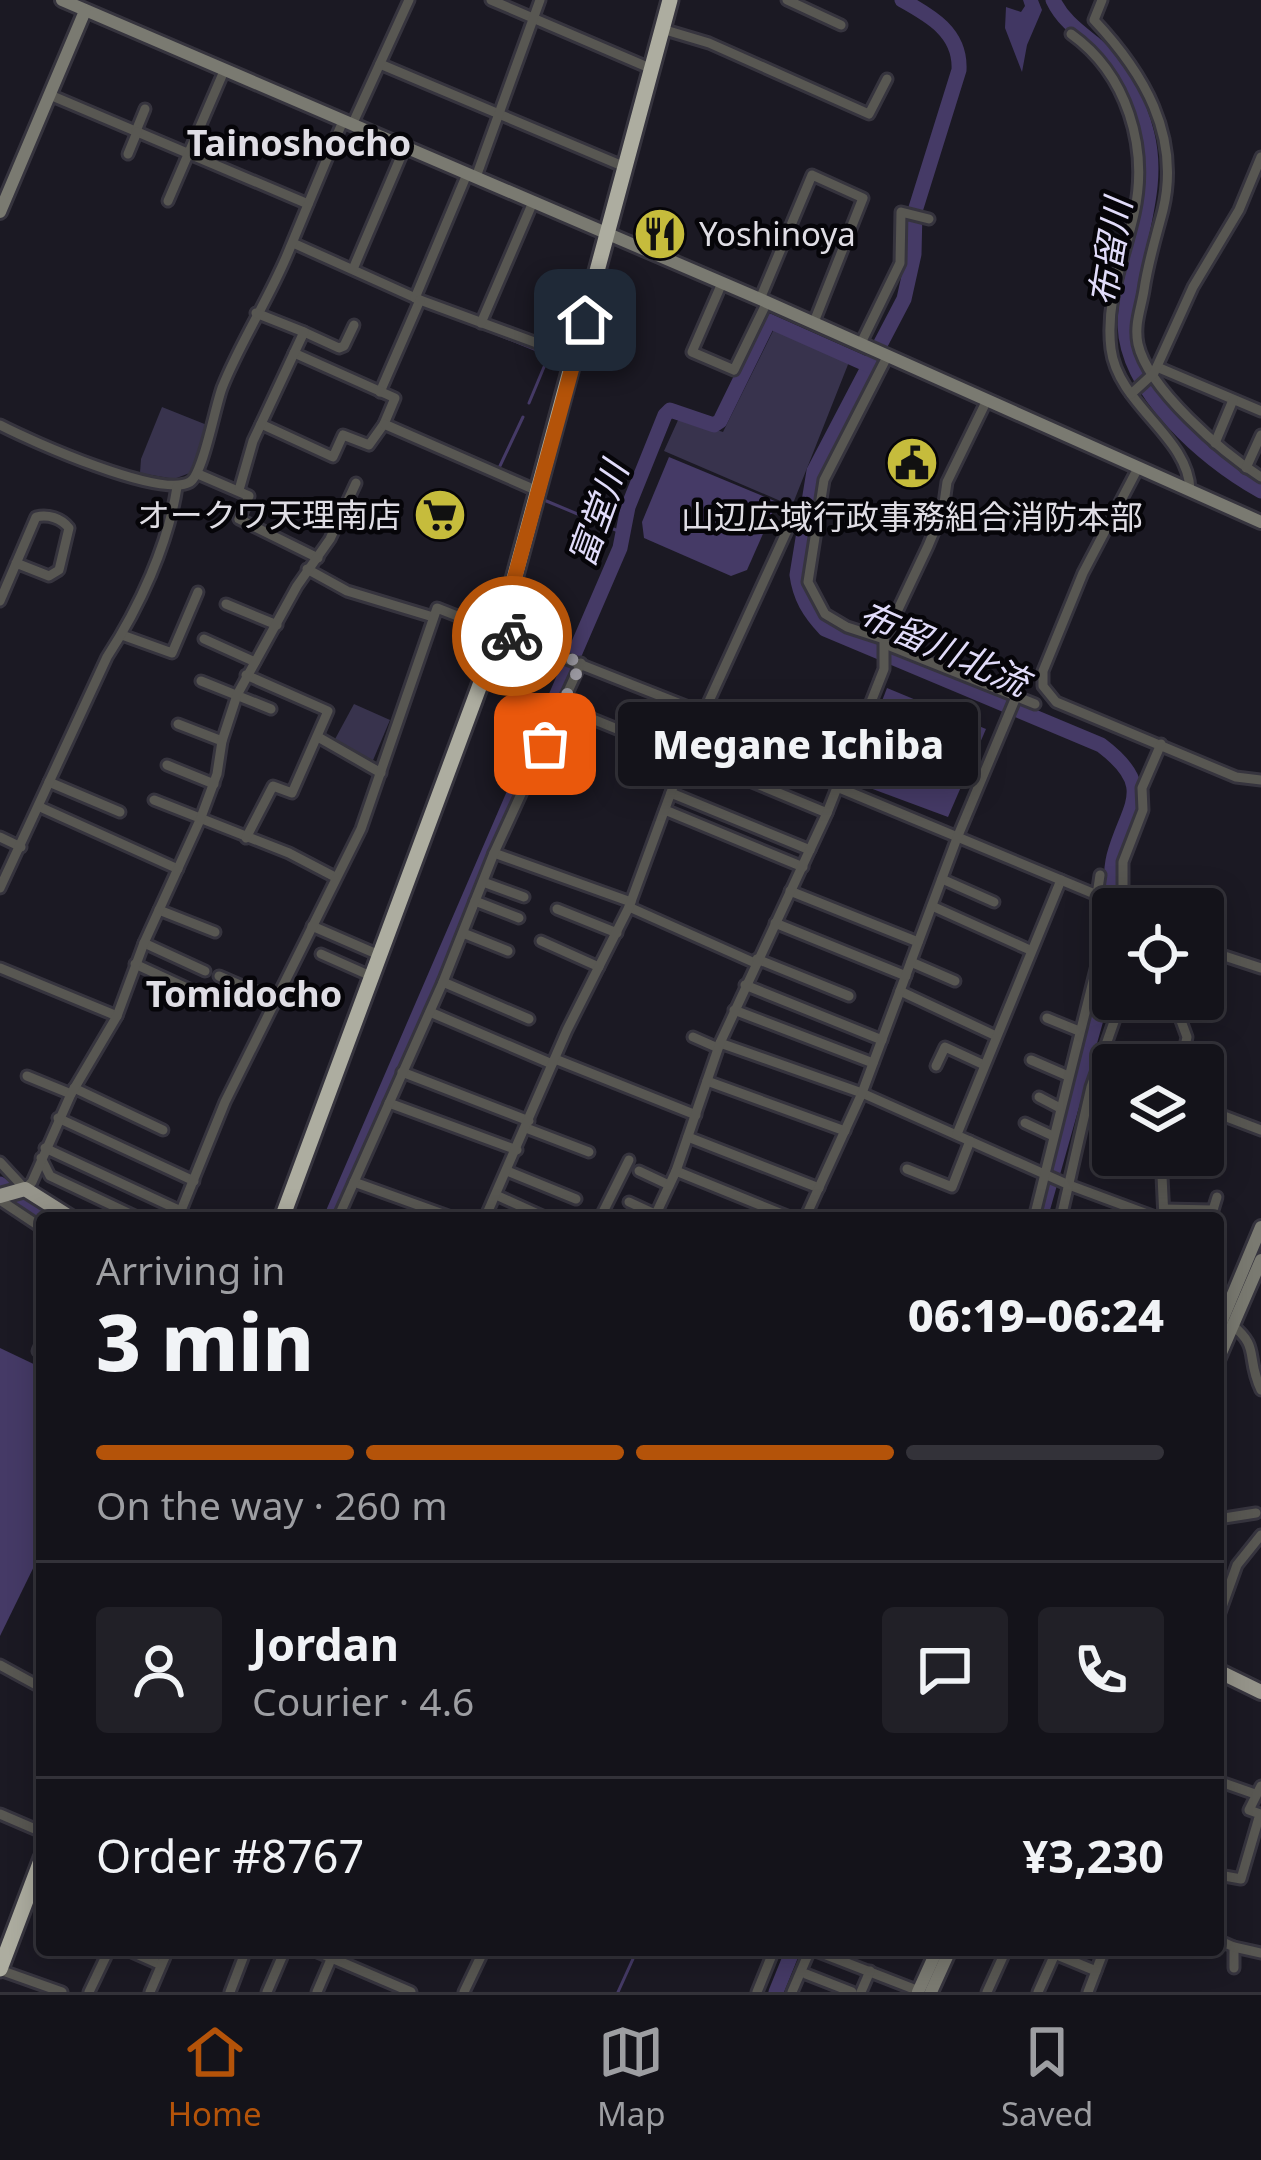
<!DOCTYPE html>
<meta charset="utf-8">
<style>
body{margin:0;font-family:"Noto Sans","Noto Sans JP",sans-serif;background:#212027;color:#f1f3f6;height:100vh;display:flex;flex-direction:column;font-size:45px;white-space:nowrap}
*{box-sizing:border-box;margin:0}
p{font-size:39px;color:#9d9ea2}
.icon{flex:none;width:66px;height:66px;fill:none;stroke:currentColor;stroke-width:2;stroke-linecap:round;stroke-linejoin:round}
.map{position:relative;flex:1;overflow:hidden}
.details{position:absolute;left:36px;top:1212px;width:1188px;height:744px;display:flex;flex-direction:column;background:#14131a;border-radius:12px;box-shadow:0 6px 30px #0003,0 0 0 3px #333239}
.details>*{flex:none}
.fabs{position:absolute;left:1092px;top:888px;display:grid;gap:24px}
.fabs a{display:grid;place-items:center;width:132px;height:132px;border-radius:12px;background:#14131a;box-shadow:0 6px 30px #0003,0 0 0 3px #333239;font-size:60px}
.pin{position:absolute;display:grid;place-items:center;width:102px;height:102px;color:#fff;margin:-51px;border-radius:24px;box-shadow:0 6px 18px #0006}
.courier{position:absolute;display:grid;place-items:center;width:120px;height:120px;margin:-60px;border:9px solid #b45309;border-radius:50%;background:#fff;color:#222;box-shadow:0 3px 15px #0007}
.bubble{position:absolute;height:84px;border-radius:12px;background:#14131a;box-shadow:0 6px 30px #0003,0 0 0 3px #333239;font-size:39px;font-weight:800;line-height:84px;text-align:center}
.head em{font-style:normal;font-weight:800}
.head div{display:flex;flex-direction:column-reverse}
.head{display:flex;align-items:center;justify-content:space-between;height:204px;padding:0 60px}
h1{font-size:78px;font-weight:800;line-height:90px}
.bar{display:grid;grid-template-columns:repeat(4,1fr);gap:18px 12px;align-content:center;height:144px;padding:0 60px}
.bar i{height:15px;border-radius:9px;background:#333239}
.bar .selected{background:#b45309}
.bar p{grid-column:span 4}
.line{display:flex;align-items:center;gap:30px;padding:0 60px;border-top:3px solid #333239}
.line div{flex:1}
.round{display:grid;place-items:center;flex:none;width:126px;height:126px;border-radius:12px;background:#212027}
.tabs{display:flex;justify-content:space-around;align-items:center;height:168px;border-top:3px solid #333239;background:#14131a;font-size:33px;color:#9d9ea2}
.tabs a{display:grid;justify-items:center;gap:6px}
.tabs .selected{color:#b45309}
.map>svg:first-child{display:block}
.green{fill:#38334d}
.forest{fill:#413763}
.water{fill:#453a66}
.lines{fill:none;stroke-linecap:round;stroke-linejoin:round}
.stream{stroke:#453a66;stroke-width:3}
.river{stroke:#453a66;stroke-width:15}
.street-casing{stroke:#36343e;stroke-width:15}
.secondary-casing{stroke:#36343e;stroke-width:18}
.primary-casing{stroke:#36343e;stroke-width:20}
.highway-casing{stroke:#36343e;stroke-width:21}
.street{stroke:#585752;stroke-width:9}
.secondary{stroke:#7a7a71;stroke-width:12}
.primary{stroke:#95948a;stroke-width:14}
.highway{stroke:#adada0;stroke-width:15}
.done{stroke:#9a98a0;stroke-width:12;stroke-dasharray:0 21.6}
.route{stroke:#b45309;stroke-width:15}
.labels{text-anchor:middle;stroke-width:9;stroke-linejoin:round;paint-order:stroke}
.poi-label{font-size:33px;fill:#dfdde4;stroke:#060509;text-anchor:start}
.neighbourhood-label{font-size:36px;font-weight:bold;fill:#dfdde4;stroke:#060509}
.water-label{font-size:36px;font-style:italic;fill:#e1dcfa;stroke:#060509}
</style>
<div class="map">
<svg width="1261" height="1992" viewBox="0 0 1261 1992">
<rect width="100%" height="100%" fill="#1b1923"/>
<g class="green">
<path d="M 774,329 L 849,362 L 792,506 L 664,451 L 679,418 L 723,432 Z"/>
<path d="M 162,407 L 207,425 L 195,471 L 174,479 L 140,473 L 141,459 Z"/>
<path d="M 354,704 L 390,720 L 371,765 L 334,741 Z"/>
</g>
<path class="forest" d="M 1023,0 L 1038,0 L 1042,10 L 1027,45 L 1022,72 L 1005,28 L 1006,7 L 1021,12 L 1025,6 Z"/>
<g class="water">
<path d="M 669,457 L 777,502 L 747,570 L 731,576 L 644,538 L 642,522 Z"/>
<path d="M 887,688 L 986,729 L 948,817 L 851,781 Z"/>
<path d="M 0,1348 L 42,1368 L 42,1550 L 0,1636 Z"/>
</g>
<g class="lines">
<g class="stream">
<path d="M 482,328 L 549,355 L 529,403"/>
<path d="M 499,468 L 523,417"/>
<path d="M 512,485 L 530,494"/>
<path d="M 544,500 L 623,533"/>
<path d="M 618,1992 L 637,1950"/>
</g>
<g class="river">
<path d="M 902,0 C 931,16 961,33 959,70 L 915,211 L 914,254 L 904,299 L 814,471 L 797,575 C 800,597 809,612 825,629 L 1101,745 C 1158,788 1127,806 1114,856 C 1109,876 1112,904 1113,925"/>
<path d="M 1053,0 C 1063,21 1080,32 1097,46 C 1123,68 1139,102 1147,134 C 1157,175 1146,212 1138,252 C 1133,276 1125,301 1125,325 C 1127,393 1206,460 1261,491"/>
<path d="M 0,1184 L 48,1218"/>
<path d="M 331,1218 L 620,548 L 628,507 L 665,415 L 670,410 L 714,425 L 720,421 L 769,321 L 868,365"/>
<path d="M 1040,1218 L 1113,959"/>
<path d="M 776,1992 L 793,1950"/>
</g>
<g class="street-casing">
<g id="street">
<path d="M 491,0 L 652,69"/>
<path d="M 787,0 L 841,25"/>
<path d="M 1102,0 L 1094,20 C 1143,72 1181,135 1163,210 C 1156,237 1148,262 1144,290 C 1141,309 1134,324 1138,344 C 1148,389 1223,453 1261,477"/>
<path d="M 662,29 L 709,43 L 869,114 L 887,79"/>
<path d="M 1071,34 C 1127,74 1149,147 1134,214 C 1124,259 1105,301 1111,349 C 1118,405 1189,437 1190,490"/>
<path d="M 380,64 L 625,167"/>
<path d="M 50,95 L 308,204"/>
<path d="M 352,125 L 409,0"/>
<path d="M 136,131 L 145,109"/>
<path d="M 128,154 L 137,132"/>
<path d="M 476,177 L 540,0"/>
<path d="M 168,201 L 224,71"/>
<path d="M 293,243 L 420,300 L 575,357"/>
<path d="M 353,269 L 405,147"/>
<path d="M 722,283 L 692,352 L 734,370 L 767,302"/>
<path d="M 415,298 L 467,174"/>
<path d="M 760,299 L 812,175 L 863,198 L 814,322"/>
<path d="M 481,323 L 533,202"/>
<path d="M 304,332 L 339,348 L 344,346 L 354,325"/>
<path d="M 861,343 L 900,263 L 901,212 L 929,219"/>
<path d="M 1157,367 L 1261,411"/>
<path d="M 380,392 L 420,300"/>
<path d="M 1131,394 L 1154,373 L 1193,287 L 1239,210 L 1261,157"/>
<path d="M 261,424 L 333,457 L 343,435 L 369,445 L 384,424 L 395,398 L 294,353"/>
<path d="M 384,424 L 540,492"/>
<path d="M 0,425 C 31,441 161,499 190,482 C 203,474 215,407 222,388 C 241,340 271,296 290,248 C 307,207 325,163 343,121"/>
<path d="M 1215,443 L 1233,400"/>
<path d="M 1138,468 L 1083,573 L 1043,671 L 1043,686 L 1056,702 L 1236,777 L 1261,780"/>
<path d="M 1246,468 L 1261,435"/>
<path d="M 198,474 L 249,496 L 239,519 L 318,558"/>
<path d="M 239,490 L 253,441 L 304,332 L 256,313"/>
<path d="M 307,569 L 347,591 L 433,617"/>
<path d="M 0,601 L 36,517 C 48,514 61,518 69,528 L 59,570 L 49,576 L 16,563"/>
<path d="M 226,604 L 277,625"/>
<path d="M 122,635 L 172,653 L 198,592"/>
<path d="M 204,639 L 255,662"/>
<path d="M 884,639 L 847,627 L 825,614 L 808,582 L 824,480 L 888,355"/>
<path d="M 885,644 L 1035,704"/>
<path d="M 201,681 L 271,709"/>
<path d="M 563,707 L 686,757"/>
<path d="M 704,712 L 790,524 L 816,525"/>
<path d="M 178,724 L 222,741"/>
<path d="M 318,737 L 381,773"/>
<path d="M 687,755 L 827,813"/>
<path d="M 167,765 L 214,784"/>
<path d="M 49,782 L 120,812"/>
<path d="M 671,793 L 810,850"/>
<path d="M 154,800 L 289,853 L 335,877"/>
<path d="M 40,807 L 178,869"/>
<path d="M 665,810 L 803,867"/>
<path d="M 0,837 L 21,847"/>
<path d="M 246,838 L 273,786 L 292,793 L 328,711 L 246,675"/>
<path d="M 494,853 L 631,902"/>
<path d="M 942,879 L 994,902"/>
<path d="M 483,882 L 524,897"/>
<path d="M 0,888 L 107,657 C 139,608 168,545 177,487"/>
<path d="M 790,891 L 918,942"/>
<path d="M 475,901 L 519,918"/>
<path d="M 932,906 L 1030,950"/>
<path d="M 629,907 L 755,963"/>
<path d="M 557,909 L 617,933"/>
<path d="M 1123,909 L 1123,862 L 1143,810 L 1142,788 L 1161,744"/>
<path d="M 159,910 L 215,932"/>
<path d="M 775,923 L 906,976"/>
<path d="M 312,926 L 379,955"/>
<path d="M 463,933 L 508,951"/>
<path d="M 541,941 L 599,967"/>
<path d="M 144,943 L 205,971"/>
<path d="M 1203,949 L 1261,968"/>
<path d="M 321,954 L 373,977"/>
<path d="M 757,959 L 849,996"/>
<path d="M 911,962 L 955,981"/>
<path d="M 135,964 L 211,999 L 209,1004"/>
<path d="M 0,968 L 117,1016"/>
<path d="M 219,976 L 275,1000"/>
<path d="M 443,982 L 529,1019"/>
<path d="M 745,985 L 882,1040"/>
<path d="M 900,991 L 994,1035"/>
<path d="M 1173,999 L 1187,1037 L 1181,1065"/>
<path d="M 734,1010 L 873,1063"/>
<path d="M 430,1012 L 552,1064"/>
<path d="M 1047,1018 L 1079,1031"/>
<path d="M 693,1037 L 718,1048"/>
<path d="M 720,1043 L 862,1093 L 1069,1185 L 1158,1218"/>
<path d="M 555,1059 L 696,1115"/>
<path d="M 1031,1060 L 1068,1076"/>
<path d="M 936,1066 L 945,1047 L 982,1064"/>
<path d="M 402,1072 L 529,1121"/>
<path d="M 27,1076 L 71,1094"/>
<path d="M 707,1081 L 845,1131"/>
<path d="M 74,1088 L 163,1130"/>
<path d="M 1039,1097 L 1060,1108"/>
<path d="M 389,1103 L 517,1150"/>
<path d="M 1203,1108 L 1261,1130"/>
<path d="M 58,1118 L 194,1181"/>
<path d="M 1025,1123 L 1053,1136"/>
<path d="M 526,1128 L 589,1152"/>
<path d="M 957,1134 L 1061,880"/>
<path d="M 688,1137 L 819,1188"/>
<path d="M 45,1148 L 181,1211"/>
<path d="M 1161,1155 L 1164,1218"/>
<path d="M 41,1158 L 50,1176 L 139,1218"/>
<path d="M 0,1162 L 25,1189 L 32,1182 L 71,1094 L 117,1016 L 144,943 L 200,820 L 217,774 L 222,741 L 237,695 L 297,586 L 330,539 L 356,483"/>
<path d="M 907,1169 L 952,1187 L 970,1141"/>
<path d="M 507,1171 L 576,1199"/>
<path d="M 639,1171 L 669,1185"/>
<path d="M 676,1171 L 792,1218"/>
<path d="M 354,1182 L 454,1218"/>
<path d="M 496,1195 L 547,1218"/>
<path d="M 0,1200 L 42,1228"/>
<path d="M 629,1202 L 655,1214"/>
<path d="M 1164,1209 L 1213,1210 L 1217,1197"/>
<path d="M 178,1218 L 225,1102 L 361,829 L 437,608 L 785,745 L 800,754 L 837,787 L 1097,895 L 1118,909"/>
<path d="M 338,1218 L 443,982 L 494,853 L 581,663"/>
<path d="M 485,1218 L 567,1030 L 629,907 L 677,776 L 707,713"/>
<path d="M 600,1218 L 629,1160"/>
<path d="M 654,1218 L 676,1171 L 720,1043 L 827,813 L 884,669 L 884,639 L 928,546 L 943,510 L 947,482 L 987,400"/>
<path d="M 805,1218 L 862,1093 L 957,838 L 1016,697"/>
<path d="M 1034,1218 L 1100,953 L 1097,895 L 1100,875"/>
<path d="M 1061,1218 L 1091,1087 L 1122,999"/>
<path d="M 1231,1324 C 1261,1348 1245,1355 1261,1390"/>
<path d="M 38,1351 L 42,1342"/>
<path d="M 1218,1519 L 1256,1513"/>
<path d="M 1218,1618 L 1237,1565 L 1261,1535"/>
<path d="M 0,1665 L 42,1688"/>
<path d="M 1218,1781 L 1255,1794"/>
<path d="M 0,1814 L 42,1832"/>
<path d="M 1218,1879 L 1219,1875 L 1241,1879 L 1260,1814 L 1249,1810 L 1261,1786"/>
<path d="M 1218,1940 L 1234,1947 L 1234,1968"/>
<path d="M 1234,1947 L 1261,1953"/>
<path d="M 127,1950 L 161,1965"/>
<path d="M 313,1950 L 411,1992"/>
<path d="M 1045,1950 L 1096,1971"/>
<path d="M 816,1951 L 919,1991"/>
<path d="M 0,1970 L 62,1992"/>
<path d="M 806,1974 L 852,1992"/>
<path d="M 89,1992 L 109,1950"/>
<path d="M 150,1992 L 168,1950"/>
<path d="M 230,1992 L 246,1950"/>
<path d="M 267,1992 L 282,1957"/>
<path d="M 317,1992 L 335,1950"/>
<path d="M 464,1992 L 484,1950"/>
<path d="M 757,1992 L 774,1950"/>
<path d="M 792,1992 L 810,1950"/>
<path d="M 861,1992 L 870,1971"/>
<path d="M 987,1992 L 1006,1950"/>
<path d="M 1038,1992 L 1055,1954"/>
<path d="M 1088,1992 L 1104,1950"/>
</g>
</g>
<g class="secondary-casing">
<g id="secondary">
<path d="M 62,0 L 760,299 L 1261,522"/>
<path d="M 0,212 L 85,11"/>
<path d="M 1218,1330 L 1261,1227"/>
<path d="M 1218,1360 L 1261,1260"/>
<path d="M 918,1992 L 937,1950"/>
<path d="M 931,1992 L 950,1950"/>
</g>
</g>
<g class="primary-casing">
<g id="primary">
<path d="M 0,1196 L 25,1189 L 71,1218"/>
<path d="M 1218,1671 L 1261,1692"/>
</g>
</g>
<g class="highway-casing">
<g id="highway">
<path d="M 282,1218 L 500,631 L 670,0"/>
<path d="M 0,1969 L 42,1858"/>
</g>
</g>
<use href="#street" class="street"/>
<use href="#secondary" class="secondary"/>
<use href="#primary" class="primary"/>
<use href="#highway" class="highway"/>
</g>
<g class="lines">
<path class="done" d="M 512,636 L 581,663 L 545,744"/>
<path class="route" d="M 512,636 L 500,631 L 585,320"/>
</g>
<defs>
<g id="restaurant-disc" transform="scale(2.7)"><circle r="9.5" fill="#c6bc3c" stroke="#060509"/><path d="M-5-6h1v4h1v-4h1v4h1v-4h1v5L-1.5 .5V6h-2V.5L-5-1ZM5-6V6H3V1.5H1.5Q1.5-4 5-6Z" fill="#111"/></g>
<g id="civic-disc" transform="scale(2.7)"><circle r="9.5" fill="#c6bc3c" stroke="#060509"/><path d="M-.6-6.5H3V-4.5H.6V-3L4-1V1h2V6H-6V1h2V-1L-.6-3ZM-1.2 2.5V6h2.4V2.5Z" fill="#111"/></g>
<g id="supermarket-disc" transform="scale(2.7)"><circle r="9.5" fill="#c6bc3c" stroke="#060509"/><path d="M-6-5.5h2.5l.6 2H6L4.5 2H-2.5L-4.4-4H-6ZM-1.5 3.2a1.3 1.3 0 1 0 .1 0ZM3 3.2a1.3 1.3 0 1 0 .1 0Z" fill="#111"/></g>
</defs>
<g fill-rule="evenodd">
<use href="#restaurant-disc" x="660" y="234"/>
<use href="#civic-disc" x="912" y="463"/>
<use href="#supermarket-disc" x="440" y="515"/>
</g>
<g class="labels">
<g class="poi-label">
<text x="699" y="246">Yoshinoya</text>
<text x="401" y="527" text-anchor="end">オークワ天理南店</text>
<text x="912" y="529" text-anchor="middle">山辺広域行政事務組合消防本部</text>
</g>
<g class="neighbourhood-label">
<text x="299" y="156">Tainoshocho</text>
<text x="244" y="1007">Tomidocho</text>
</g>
<g class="water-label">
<text transform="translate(1110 252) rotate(-81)" y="13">布留川</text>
<text transform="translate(598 514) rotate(-70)" y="13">富堂川</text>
<text transform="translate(944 648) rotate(24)" y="13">布留川北流</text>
</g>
</g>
</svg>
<div class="fabs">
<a><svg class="icon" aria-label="locate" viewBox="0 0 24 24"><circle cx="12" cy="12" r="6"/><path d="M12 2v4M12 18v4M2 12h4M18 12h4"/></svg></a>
<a><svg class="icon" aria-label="layers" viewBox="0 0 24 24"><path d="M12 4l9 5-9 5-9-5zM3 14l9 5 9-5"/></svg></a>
</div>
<div class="pin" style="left:545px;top:744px;background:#ea580c"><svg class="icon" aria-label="bag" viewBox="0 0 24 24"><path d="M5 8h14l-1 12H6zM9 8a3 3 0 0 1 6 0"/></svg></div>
<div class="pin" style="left:585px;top:320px;background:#1f2937"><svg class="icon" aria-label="home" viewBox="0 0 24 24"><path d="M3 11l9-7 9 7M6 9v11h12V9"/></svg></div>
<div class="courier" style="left:512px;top:636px"><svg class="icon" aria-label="bike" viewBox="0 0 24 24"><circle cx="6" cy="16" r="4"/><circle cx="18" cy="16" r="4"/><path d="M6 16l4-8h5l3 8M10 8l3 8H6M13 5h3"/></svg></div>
<div class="bubble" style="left:618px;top:702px;width:360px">Megane Ichiba</div>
<section class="details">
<div class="head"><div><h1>3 min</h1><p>Arriving in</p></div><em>06:19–06:24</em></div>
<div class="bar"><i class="selected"></i><i class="selected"></i><i class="selected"></i><i></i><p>On the way · 260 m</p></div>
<div class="line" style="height:216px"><a class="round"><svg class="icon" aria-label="person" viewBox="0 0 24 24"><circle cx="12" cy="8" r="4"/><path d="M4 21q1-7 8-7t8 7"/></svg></a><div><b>Jordan</b><p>Courier · 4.6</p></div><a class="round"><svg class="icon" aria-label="chat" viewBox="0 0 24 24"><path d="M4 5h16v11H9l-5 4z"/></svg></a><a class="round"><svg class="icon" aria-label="phone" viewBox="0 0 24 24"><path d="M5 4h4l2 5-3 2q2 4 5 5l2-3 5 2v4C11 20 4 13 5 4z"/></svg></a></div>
<div class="line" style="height:156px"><div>Order #8767</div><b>¥3,230</b></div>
</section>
</div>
<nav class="tabs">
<a class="selected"><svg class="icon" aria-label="home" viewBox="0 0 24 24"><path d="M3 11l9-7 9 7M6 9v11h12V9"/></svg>Home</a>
<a><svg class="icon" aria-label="map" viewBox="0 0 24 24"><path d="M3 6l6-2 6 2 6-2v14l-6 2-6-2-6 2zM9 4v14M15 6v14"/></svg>Map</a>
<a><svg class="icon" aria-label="saved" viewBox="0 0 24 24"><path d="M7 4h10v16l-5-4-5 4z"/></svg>Saved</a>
</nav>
